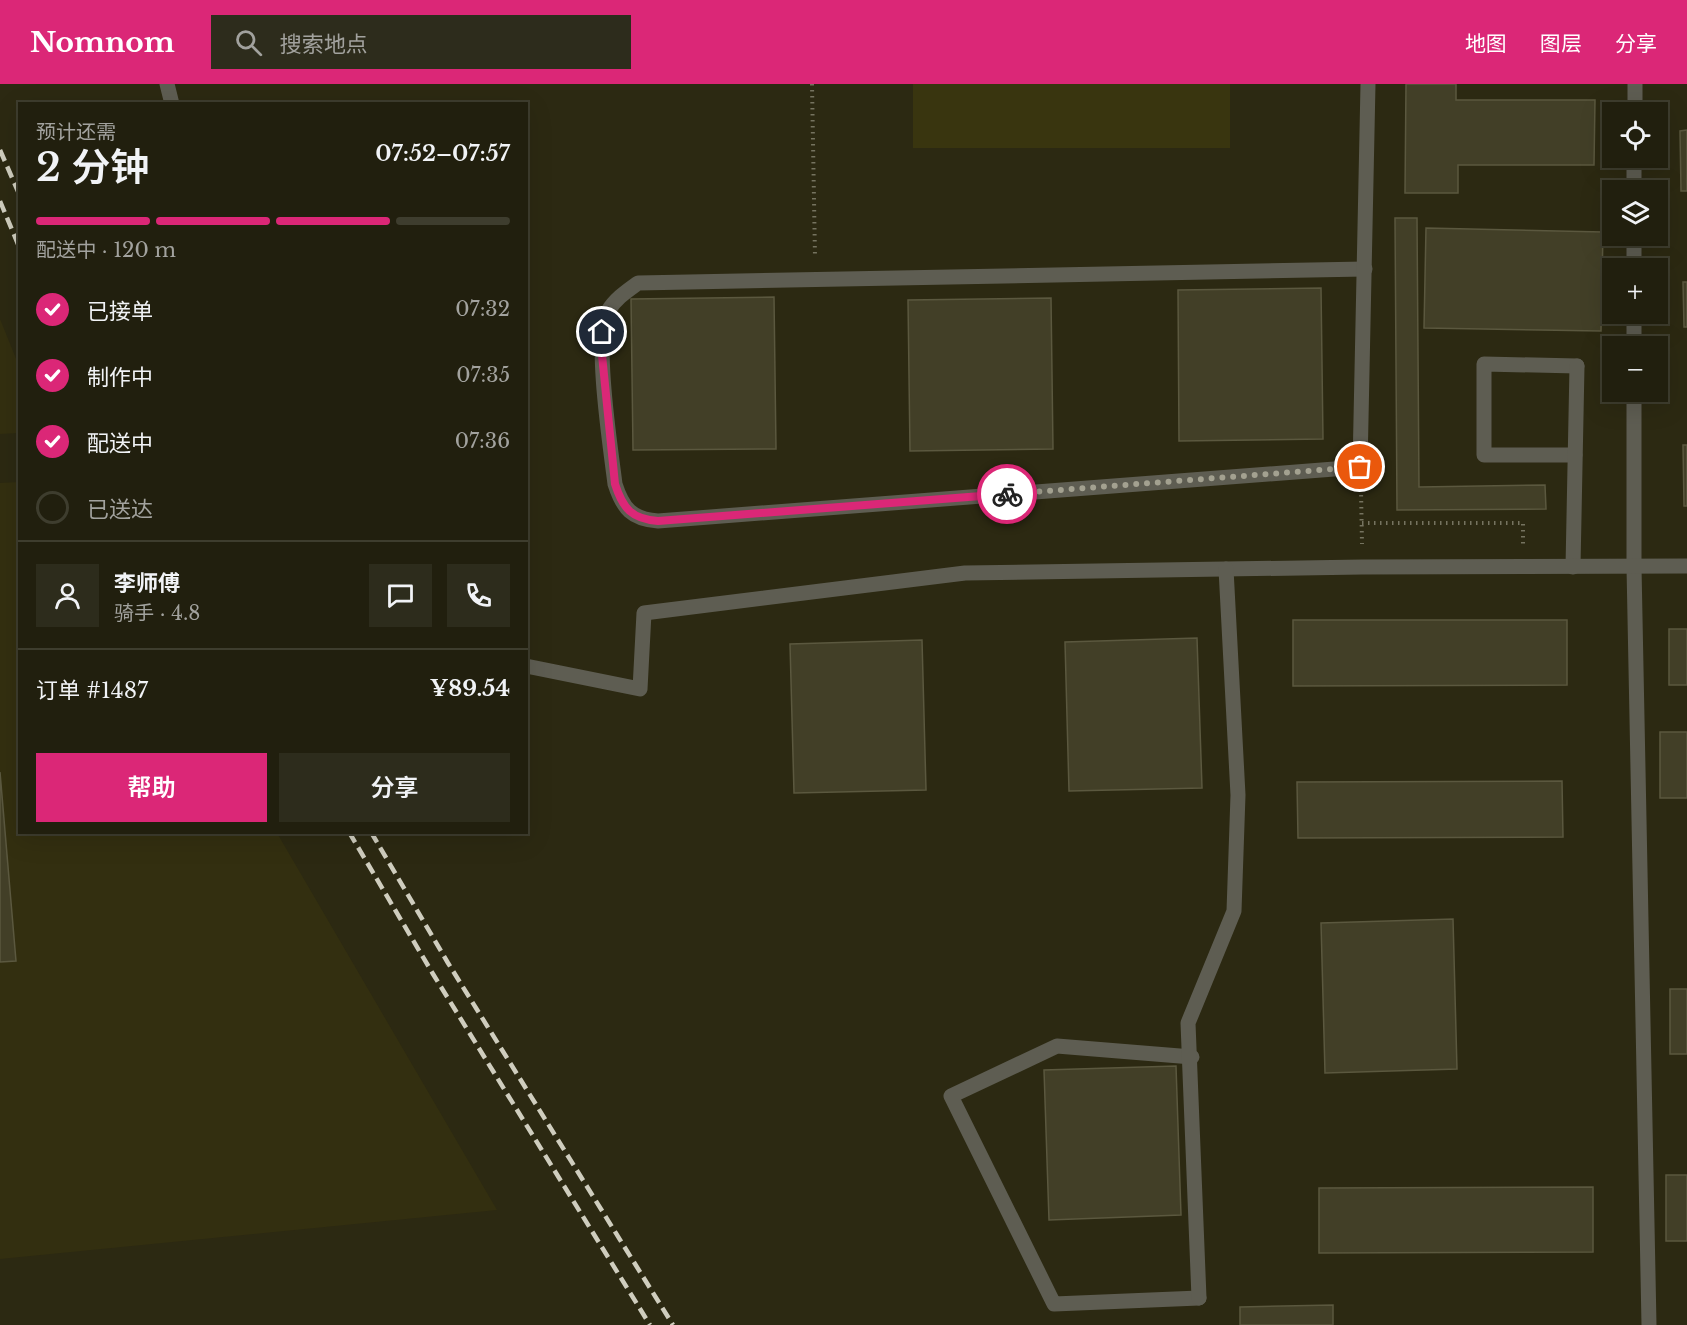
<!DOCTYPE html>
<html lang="zh">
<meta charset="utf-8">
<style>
body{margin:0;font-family:"Libre Baskerville","Noto Sans SC",serif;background:#2d2c1c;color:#f1f3f6;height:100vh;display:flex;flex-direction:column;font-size:22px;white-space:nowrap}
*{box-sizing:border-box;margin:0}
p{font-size:20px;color:#a2a29e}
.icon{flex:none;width:33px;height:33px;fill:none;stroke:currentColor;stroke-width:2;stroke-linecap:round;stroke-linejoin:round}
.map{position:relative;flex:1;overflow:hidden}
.panel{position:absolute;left:18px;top:18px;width:510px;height:732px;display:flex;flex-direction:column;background:#211f0e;border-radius:0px;box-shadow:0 6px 24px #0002,0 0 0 2px #3e3d2e}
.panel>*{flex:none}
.buttons{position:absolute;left:1602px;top:18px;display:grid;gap:12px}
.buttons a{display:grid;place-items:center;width:66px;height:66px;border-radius:0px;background:#211f0e;box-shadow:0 6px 24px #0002,0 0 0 2px #3e3d2e;font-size:30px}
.pin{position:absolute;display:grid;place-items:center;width:51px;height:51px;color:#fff;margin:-26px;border:3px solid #fff;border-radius:50%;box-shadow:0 2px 6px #0007}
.courier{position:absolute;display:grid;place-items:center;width:60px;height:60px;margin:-30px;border:4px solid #db2777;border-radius:50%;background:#fff;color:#222;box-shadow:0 2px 8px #0007}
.overview em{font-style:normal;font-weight:600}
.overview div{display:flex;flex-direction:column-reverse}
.overview{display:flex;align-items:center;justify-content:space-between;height:102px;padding:0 18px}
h1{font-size:39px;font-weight:600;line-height:45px}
.bar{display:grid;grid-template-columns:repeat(4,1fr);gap:9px 6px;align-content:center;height:72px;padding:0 18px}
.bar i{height:8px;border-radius:4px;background:#3e3d2e}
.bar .on{background:#db2777}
.bar p{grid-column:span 4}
.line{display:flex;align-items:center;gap:15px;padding:0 18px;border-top:2px solid #3e3d2e}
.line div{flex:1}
.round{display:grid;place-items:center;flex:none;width:63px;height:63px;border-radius:0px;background:#2d2c1c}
ol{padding:0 18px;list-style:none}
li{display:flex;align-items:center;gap:18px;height:66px}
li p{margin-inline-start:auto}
li .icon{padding:6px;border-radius:50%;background:#db2777;color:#fff;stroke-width:4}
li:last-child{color:#a2a29e}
li i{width:33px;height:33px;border:3px solid #3e3d2e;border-radius:50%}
.button{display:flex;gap:12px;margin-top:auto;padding:12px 18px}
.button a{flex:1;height:69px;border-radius:0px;background:#db2777;color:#fff;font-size:24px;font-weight:600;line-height:69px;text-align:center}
.button a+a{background:#2d2c1c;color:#f1f3f6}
header{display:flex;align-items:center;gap:36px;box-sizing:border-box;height:84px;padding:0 30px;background:#db2777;color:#fff}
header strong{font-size:28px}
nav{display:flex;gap:33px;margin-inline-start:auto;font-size:21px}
.search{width:420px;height:54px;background:#2d2c1c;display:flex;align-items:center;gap:15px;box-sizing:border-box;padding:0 21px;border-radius:0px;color:#a2a29e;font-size:22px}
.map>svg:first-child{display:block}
.built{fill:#332f10}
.green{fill:#39350f}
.building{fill:#423f27;stroke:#5b583f;stroke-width:1.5}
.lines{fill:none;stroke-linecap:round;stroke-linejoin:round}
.path{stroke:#75735f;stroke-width:4;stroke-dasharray:1.5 4.5;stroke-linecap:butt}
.lane{stroke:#5e5d52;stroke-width:15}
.street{stroke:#5e5d52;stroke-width:15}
.rail{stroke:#cfcdbe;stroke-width:4.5;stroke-dasharray:12 6;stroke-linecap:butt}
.done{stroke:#a3a190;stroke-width:6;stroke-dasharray:0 10.8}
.route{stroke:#db2777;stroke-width:8}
</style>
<header>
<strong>Nomnom</strong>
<div class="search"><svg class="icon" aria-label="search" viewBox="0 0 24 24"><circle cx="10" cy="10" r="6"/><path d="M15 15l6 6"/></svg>搜索地点</div>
<nav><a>地图</a><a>图层</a><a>分享</a></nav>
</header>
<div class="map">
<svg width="1687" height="1241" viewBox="0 0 1687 1241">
<rect width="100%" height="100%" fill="#2c2912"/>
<g class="built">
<path d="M 0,235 L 19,282 L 19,349 L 0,350 Z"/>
<path d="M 19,398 L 20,748 L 277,749 L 497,1126 L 0,1175 L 0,399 Z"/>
</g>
<rect class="green" x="913" y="0" width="317" height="64"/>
<g class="building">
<path d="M 1406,0 L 1456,0 L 1456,16 L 1595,16 L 1594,81 L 1458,81 L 1458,109 L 1405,109 Z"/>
<path d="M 1687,46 L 1687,107 L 1681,107 L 1680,47 Z"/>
<path d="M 1395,134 L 1417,134 L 1419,403 L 1545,401 L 1546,425 L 1397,426 Z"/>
<path d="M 1426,144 L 1603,148 L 1601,247 L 1424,244 Z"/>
<path d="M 1683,198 L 1687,198 L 1687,243 L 1684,243 Z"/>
<path d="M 1321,204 L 1323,355 L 1179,357 L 1178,206 Z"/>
<path d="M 774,213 L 776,365 L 633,366 L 631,215 Z"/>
<path d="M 1051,214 L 1053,365 L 910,367 L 908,216 Z"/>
<path d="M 1683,361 L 1687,361 L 1687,422 L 1684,422 Z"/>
<path d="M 1293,536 L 1567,536 L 1567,601 L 1293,602 Z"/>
<rect x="1669" y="545" width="18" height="56"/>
<path d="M 1197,554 L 1202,704 L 1069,707 L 1065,558 Z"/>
<path d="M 922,556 L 926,706 L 794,709 L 790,560 Z"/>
<rect x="1660" y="648" width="27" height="66"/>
<path d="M 0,688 L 16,877 L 0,878 Z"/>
<path d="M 1562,697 L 1563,753 L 1298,754 L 1297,698 Z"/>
<path d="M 1453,835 L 1457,985 L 1325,989 L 1321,839 Z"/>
<rect x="1670" y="905" width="17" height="65"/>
<path d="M 1176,982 L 1181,1131 L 1049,1136 L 1044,986 Z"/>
<rect x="1666" y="1091" width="21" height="66"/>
<path d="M 1593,1103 L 1593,1168 L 1319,1169 L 1319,1104 Z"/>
<path d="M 1333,1221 L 1333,1241 L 1240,1241 L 1240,1223 Z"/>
</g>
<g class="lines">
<g class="path">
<path d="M 812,0 L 815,173"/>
<path d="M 1361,405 L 1362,460"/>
<path d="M 1362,439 L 1523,439 L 1523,460"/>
</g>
<g class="lane">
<path d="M 1575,371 L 1484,371 L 1484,280 L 1577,282"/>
<path d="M 1360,383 L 658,437 C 632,435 623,425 615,400 C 611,367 593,251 608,227 C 615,215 627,207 638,199 L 1365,185"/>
<path d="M 1192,973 L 1057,962 L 951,1012 L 1054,1220 L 1199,1214"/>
</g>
<g class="street">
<path d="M 167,0 L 172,20"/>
<path d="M 1635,28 L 1635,0"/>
<path d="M 1634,106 L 1634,74"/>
<path d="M 1634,184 L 1634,152"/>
<path d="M 1634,262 L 1634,230"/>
<path d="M 1634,308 L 1634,483 L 1649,1241"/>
<path d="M 1360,383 L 1368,0"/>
<path d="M 1573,483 L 1577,282"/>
<path d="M 526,582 L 640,605 L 644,529 L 965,489 L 1362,483 L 1687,482"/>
<path d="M 1199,1214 L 1188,939 L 1234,827 L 1238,711 L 1226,485"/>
</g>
<g class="rail">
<path d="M 0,66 L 20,112"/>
<path d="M 0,117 L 20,165"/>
<path d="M 349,748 L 433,890 L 650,1241"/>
<path d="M 371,748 L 448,879 L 673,1241"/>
</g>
</g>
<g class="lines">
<path class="done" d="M 1007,410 L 1360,383"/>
<path class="route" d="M 602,248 L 602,271 L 615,400 C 623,425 632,435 658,437 L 1007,410"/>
</g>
</svg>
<div class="buttons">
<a><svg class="icon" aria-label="locate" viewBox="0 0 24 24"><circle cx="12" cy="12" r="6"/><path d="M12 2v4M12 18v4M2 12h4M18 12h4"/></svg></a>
<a><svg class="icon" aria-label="layers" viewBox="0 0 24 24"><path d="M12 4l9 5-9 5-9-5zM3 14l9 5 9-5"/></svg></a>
<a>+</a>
<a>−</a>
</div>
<div class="pin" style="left:1360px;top:383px;background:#ea580c"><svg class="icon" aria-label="bag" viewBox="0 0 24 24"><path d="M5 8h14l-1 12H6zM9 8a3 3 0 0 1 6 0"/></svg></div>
<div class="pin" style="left:602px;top:248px;background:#1f2937"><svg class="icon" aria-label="home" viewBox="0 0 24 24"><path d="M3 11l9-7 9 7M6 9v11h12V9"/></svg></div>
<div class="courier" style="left:1007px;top:410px"><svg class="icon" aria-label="bike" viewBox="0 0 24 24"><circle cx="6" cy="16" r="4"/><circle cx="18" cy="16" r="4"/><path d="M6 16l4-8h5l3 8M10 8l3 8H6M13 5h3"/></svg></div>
<section class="panel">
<div class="overview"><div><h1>2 分钟</h1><p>预计还需</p></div><em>07:52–07:57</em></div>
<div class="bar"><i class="on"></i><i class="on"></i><i class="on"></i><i></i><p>配送中 · 120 m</p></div>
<ol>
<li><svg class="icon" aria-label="check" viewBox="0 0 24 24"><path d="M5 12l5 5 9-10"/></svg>已接单<p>07:32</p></li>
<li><svg class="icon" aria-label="check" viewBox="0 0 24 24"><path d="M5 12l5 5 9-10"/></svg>制作中<p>07:35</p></li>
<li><svg class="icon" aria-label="check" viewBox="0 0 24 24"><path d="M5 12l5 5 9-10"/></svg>配送中<p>07:36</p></li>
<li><i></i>已送达</li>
</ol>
<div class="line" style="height:108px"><a class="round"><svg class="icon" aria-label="person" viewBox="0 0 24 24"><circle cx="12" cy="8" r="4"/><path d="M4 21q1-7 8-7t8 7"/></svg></a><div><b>李师傅</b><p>骑手 · 4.8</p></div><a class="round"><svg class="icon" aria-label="chat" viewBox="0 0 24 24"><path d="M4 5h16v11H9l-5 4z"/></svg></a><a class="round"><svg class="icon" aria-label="phone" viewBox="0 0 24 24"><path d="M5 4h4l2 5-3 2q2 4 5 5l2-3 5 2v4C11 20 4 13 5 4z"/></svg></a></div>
<div class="line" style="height:78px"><div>订单 #1487</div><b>¥89.54</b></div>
<div class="button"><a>帮助</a><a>分享</a></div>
</section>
</div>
